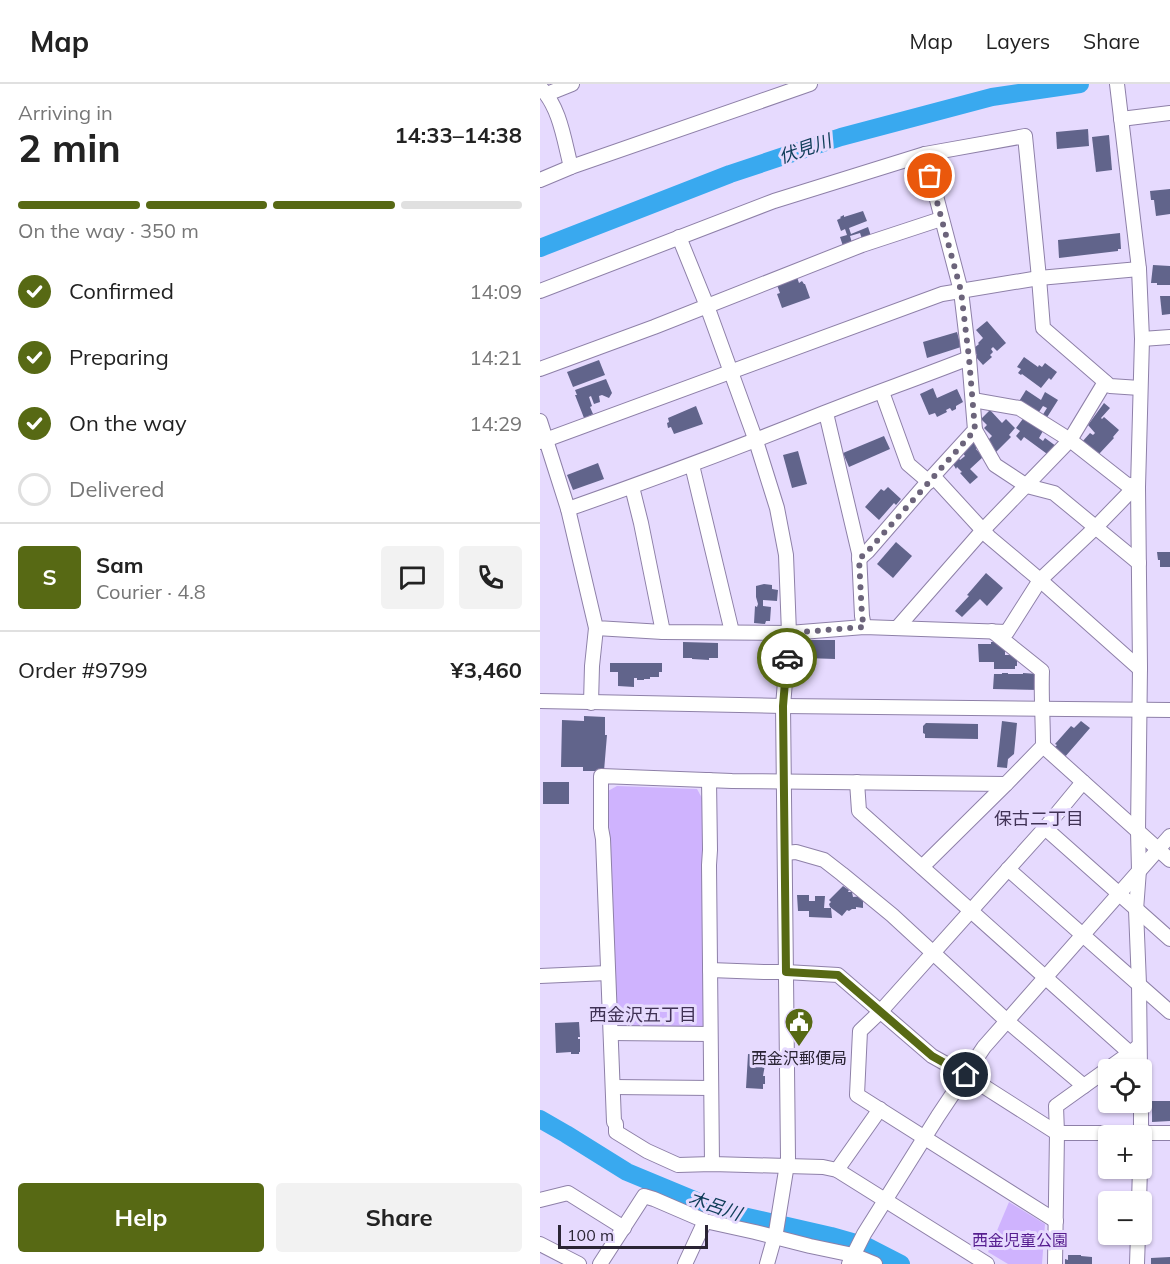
<!DOCTYPE html>
<meta charset="utf-8">
<style>
body{margin:0;font-family:Mulish,"Noto Sans JP",sans-serif;background:#f2f2f2;color:#222;height:100vh;display:flex;flex-direction:column;font-size:22px;white-space:nowrap}
*{box-sizing:border-box;margin:0}
p{font-size:20px;color:#767676}
.icon{flex:none;width:33px;height:33px;fill:none;stroke:currentColor;stroke-width:2;stroke-linecap:round;stroke-linejoin:round}
.map{position:relative;flex:1;overflow:hidden}
.sheet{display:flex;flex-direction:column;background:#fff;width:540px}
.sheet>*{flex:none}
.fabs{position:absolute;left:558px;top:975px;display:grid;gap:12px}
.fabs a{display:grid;place-items:center;width:54px;height:54px;border-radius:6px;background:#fff;box-shadow:0 2px 4px #0004;font-size:30px}
.scale{position:absolute;left:18px;bottom:15px;width:150px;box-sizing:border-box;padding-left:6px;border:3px solid #2a2434;border-top:0;font-size:16px;line-height:21px;white-space:nowrap;color:#2a2434;-webkit-text-stroke:4px #e6dafe;paint-order:stroke}
.pin{position:absolute;display:grid;place-items:center;width:51px;height:51px;color:#fff;margin:-26px;border:3px solid #fff;border-radius:50%;box-shadow:0 2px 6px #0007}
.courier{position:absolute;display:grid;place-items:center;width:60px;height:60px;margin:-30px;border:4px solid #576914;border-radius:50%;background:#fff;color:#222;box-shadow:0 2px 8px #0007}
.summary em{font-style:normal;font-weight:700}
.summary div{display:flex;flex-direction:column-reverse}
.summary{display:flex;align-items:center;justify-content:space-between;height:102px;padding:0 18px}
h1{font-size:39px;font-weight:700;line-height:45px}
.bar{display:grid;grid-template-columns:repeat(4,1fr);gap:9px 6px;align-content:center;height:72px;padding:0 18px}
.bar i{height:8px;border-radius:4px;background:#e0e0e0}
.bar .on{background:#576914}
.bar p{grid-column:span 4}
.line{display:flex;align-items:center;gap:15px;padding:0 18px;border-top:2px solid #e0e0e0}
.line div{flex:1}
.round{display:grid;place-items:center;flex:none;width:63px;height:63px;border-radius:6px;background:#f2f2f2}
ol{padding:0 18px;list-style:none}
li{display:flex;align-items:center;gap:18px;height:66px}
li p{margin-inline-start:auto}
li .icon{padding:6px;border-radius:50%;background:#576914;color:#fff;stroke-width:4}
li:last-child{color:#767676}
li i{width:33px;height:33px;border:3px solid #e0e0e0;border-radius:50%}
.cta{display:flex;gap:12px;margin-top:auto;padding:12px 18px}
.cta a{flex:1;height:69px;border-radius:6px;background:#576914;color:#fff;font-size:24px;font-weight:700;line-height:69px;text-align:center}
.cta a+a{background:#f2f2f2;color:#222}
header{display:flex;align-items:center;gap:36px;box-sizing:border-box;height:84px;padding:0 30px;background:#fff;border-bottom:2px solid #e0e0e0}
header strong{font-size:28px}
nav{display:flex;gap:33px;margin-inline-start:auto;font-size:21px}
main{display:flex;flex:1;min-height:0}
.map>svg:first-child{display:block}
.green{fill:#cfb3fe}
.lines{fill:none;stroke-linecap:round;stroke-linejoin:round}
.river{stroke:#39a9ef;stroke-width:18}
.building{fill:#61648b}
.minor-casing{stroke:#8e80a8;stroke-width:16}
.minor{stroke:#fff;stroke-width:14}
.done{stroke:#6c647b;stroke-width:6;stroke-dasharray:0 10.8}
.route{stroke:#576914;stroke-width:8}
.labels{text-anchor:middle;stroke-width:6;stroke-linejoin:round;paint-order:stroke}
.poi-label{font-size:16px;fill:#2a2434;stroke:#e6dafe}
.park-label{font-size:16px;fill:#561d8f;stroke:#e6dafe}
.water-label{font-size:18px;font-style:italic;fill:#0e3c58;stroke:#e6dafe}
.neighbourhood-label{font-size:18px;fill:#403255;stroke:#e6dafe}
</style>
<header>
<strong>Map</strong>
<nav><a>Map</a><a>Layers</a><a>Share</a></nav>
</header>
<main>
<section class="sheet">
<div class="summary"><div><h1>2 min</h1><p>Arriving in</p></div><em>14:33–14:38</em></div>
<div class="bar"><i class="on"></i><i class="on"></i><i class="on"></i><i></i><p>On the way · 350 m</p></div>
<ol>
<li><svg class="icon" aria-label="check" viewBox="0 0 24 24"><path d="M5 12l5 5 9-10"/></svg>Confirmed<p>14:09</p></li>
<li><svg class="icon" aria-label="check" viewBox="0 0 24 24"><path d="M5 12l5 5 9-10"/></svg>Preparing<p>14:21</p></li>
<li><svg class="icon" aria-label="check" viewBox="0 0 24 24"><path d="M5 12l5 5 9-10"/></svg>On the way<p>14:29</p></li>
<li><i></i>Delivered</li>
</ol>
<div class="line" style="height:108px"><b class="round" style="background:#576914;color:#fff">S</b><div><b>Sam</b><p>Courier · 4.8</p></div><a class="round"><svg class="icon" aria-label="chat" viewBox="0 0 24 24"><path d="M4 5h16v11H9l-5 4z"/></svg></a><a class="round"><svg class="icon" aria-label="phone" viewBox="0 0 24 24"><path d="M5 4h4l2 5-3 2q2 4 5 5l2-3 5 2v4C11 20 4 13 5 4z"/></svg></a></div>
<div class="line" style="height:78px"><div>Order #9799</div><b>¥3,460</b></div>
<div class="cta"><a>Help</a><a>Share</a></div>
</section>
<div class="map">
<svg width="630" height="1180" viewBox="0 0 630 1180">
<rect width="100%" height="100%" fill="#e6dafe"/>
<g class="green">
<path d="M 77,702 L 157,705 L 162,714 L 163,944 L 76,942 L 68,707 Z"/>
<path d="M 469,1118 L 505,1140 L 502,1180 L 468,1180 L 448,1168 Z"/>
</g>
<g class="lines">
<g class="river">
<path d="M 0,164 L 190,90 L 301,53 L 452,13 L 540,0"/>
<path d="M 0,1035 L 26,1050 L 87,1088 L 181,1127 L 291,1152 L 326,1162 L 361,1180"/>
</g>
</g>
<g class="building">
<path d="M 548,45 L 549,62 L 517,65 L 516,48 Z"/>
<path d="M 569,51 L 572,86 L 556,88 L 552,53 Z"/>
<path d="M 630,105 L 630,130 L 616,132 L 614,116 L 611,116 L 610,107 Z"/>
<path d="M 323,127 L 327,137 L 309,144 L 311,150 L 328,143 L 331,152 L 322,155 L 320,149 L 310,152 L 312,159 L 303,162 L 300,153 L 307,151 L 305,145 L 301,147 L 297,136 L 301,134 L 300,133 L 304,131 L 304,133 Z"/>
<path d="M 580,149 L 581,165 L 578,165 L 578,167 L 519,174 L 518,156 Z"/>
<path d="M 613,181 L 630,182 L 630,201 L 617,201 L 617,199 L 611,199 Z"/>
<path d="M 257,193 L 259,199 L 262,197 L 264,200 L 265,200 L 270,214 L 242,224 L 237,210 L 240,209 L 237,201 Z"/>
<path d="M 620,212 L 630,212 L 630,230 L 622,231 Z"/>
<path d="M 447,237 L 466,259 L 457,267 L 453,263 L 451,265 L 453,268 L 450,271 L 452,273 L 443,281 L 435,272 L 437,271 L 434,267 L 436,266 L 434,264 L 439,260 L 438,259 L 443,254 L 436,246 Z"/>
<path d="M 417,248 L 421,263 L 387,274 L 383,258 Z"/>
<path d="M 484,273 L 498,283 L 499,281 L 502,283 L 505,279 L 517,288 L 511,296 L 509,294 L 501,304 L 482,290 L 481,291 L 478,289 L 481,285 L 477,283 Z"/>
<path d="M 59,276 L 65,291 L 33,303 L 27,288 Z"/>
<path d="M 66,295 L 72,309 L 69,314 L 62,311 L 59,312 L 60,318 L 54,320 L 51,312 L 49,313 L 52,322 L 50,323 L 53,330 L 44,334 L 35,311 L 37,311 L 35,306 Z"/>
<path d="M 393,304 L 397,314 L 417,305 L 423,318 L 416,322 L 416,325 L 412,327 L 410,324 L 406,326 L 407,328 L 397,333 L 395,329 L 389,331 L 380,310 Z"/>
<path d="M 486,306 L 501,316 L 505,308 L 518,316 L 506,335 L 502,332 L 507,324 L 503,322 L 497,331 L 478,319 Z"/>
<path d="M 564,319 L 570,324 L 561,334 L 562,335 L 564,333 L 579,346 L 573,353 L 574,354 L 559,370 L 557,368 L 554,371 L 542,358 L 550,349 L 553,351 L 555,349 L 548,341 Z"/>
<path d="M 156,322 L 163,340 L 134,350 L 131,343 L 128,344 L 127,339 L 129,338 L 128,334 Z"/>
<path d="M 450,326 L 462,339 L 466,335 L 475,344 L 469,351 L 471,353 L 456,368 L 449,361 L 447,357 L 452,352 L 444,344 L 447,341 L 441,335 Z"/>
<path d="M 485,332 L 503,347 L 499,354 L 503,357 L 505,354 L 520,365 L 514,375 L 484,353 L 481,357 L 476,352 L 480,347 L 476,344 Z"/>
<path d="M 344,352 L 350,365 L 309,383 L 303,369 Z"/>
<path d="M 435,354 L 441,361 L 436,365 L 443,373 L 430,385 L 438,393 L 430,400 L 420,389 L 422,388 L 417,383 L 416,385 L 412,378 L 418,373 L 420,376 L 425,372 L 422,368 Z"/>
<path d="M 258,367 L 267,400 L 252,404 L 243,371 Z"/>
<path d="M 58,379 L 64,395 L 33,406 L 27,391 Z"/>
<path d="M 348,403 L 361,415 L 356,421 L 354,419 L 339,436 L 325,423 L 341,405 L 344,407 Z"/>
<path d="M 356,458 L 372,472 L 353,494 L 337,480 Z"/>
<path d="M 617,468 L 630,468 L 630,483 L 620,483 L 620,476 L 618,476 Z"/>
<path d="M 446,489 L 463,504 L 447,522 L 440,515 L 422,533 L 415,527 L 429,512 L 427,511 Z"/>
<path d="M 224,500 L 232,501 L 232,505 L 238,506 L 237,517 L 223,516 L 223,522 L 231,523 L 230,537 L 226,537 L 225,540 L 214,539 L 215,522 L 217,523 L 218,520 L 216,513 L 216,502 Z"/>
<path d="M 261,556 L 295,556 L 295,575 L 266,574 L 266,570 L 259,569 Z"/>
<path d="M 143,558 L 178,559 L 178,574 L 169,574 L 169,576 L 152,575 L 152,574 L 143,574 Z"/>
<path d="M 451,558 L 456,558 L 458,561 L 465,562 L 465,571 L 477,571 L 477,582 L 475,582 L 475,585 L 454,585 L 454,578 L 439,578 L 438,560 L 451,560 Z"/>
<path d="M 70,579 L 122,579 L 122,588 L 119,588 L 119,593 L 110,593 L 110,595 L 104,595 L 104,596 L 97,596 L 97,594 L 94,594 L 94,603 L 78,602 L 78,588 L 70,588 Z"/>
<path d="M 462,589 L 468,589 L 468,590 L 483,590 L 483,589 L 498,590 L 498,606 L 453,605 L 454,590 L 462,590 Z"/>
<path d="M 44,632 L 65,633 L 65,651 L 67,651 L 64,687 L 43,687 L 43,683 L 21,683 L 22,636 L 44,637 Z"/>
<path d="M 462,637 L 477,639 L 474,670 L 468,675 L 467,684 L 457,683 Z"/>
<path d="M 541,637 L 550,644 L 524,674 L 514,664 L 517,661 L 515,660 L 531,642 L 534,644 Z"/>
<path d="M 386,639 L 438,640 L 438,655 L 385,654 L 385,650 L 383,649 L 383,642 Z"/>
<rect x="3" y="698" width="26" height="22"/>
<path d="M 303,802 L 309,806 L 308,808 L 312,808 L 313,813 L 323,812 L 323,824 L 316,823 L 316,825 L 312,825 L 309,827 L 307,826 L 302,832 L 290,823 L 289,820 L 291,818 L 289,816 Z"/>
<path d="M 257,811 L 269,811 L 269,817 L 275,817 L 275,812 L 285,812 L 284,824 L 291,824 L 292,834 L 269,833 L 269,827 L 258,827 Z"/>
<path d="M 39,938 L 40,953 L 38,953 L 38,955 L 40,955 L 40,968 L 39,968 L 39,970 L 31,970 L 31,968 L 16,969 L 15,939 Z"/>
<path d="M 208,970 L 224,971 L 224,975 L 226,975 L 223,992 L 225,992 L 225,1000 L 223,1000 L 223,1005 L 206,1004 Z"/>
<path d="M 612,1017 L 630,1017 L 630,1037 L 612,1038 Z"/>
<path d="M 528,1171 L 541,1171 L 541,1172 L 552,1173 L 552,1180 L 525,1180 L 525,1175 L 528,1176 Z"/>
<path d="M 630,1173 L 630,1180 L 611,1180 L 611,1174 Z"/>
</g>
<g class="lines">
<g class="minor-casing">
<g id="minor">
<path d="M 577,0 L 599,185 L 602,255 L 598,403 L 600,583 L 598,747 L 599,786 L 596,826 L 599,900 L 600,986"/>
<path d="M 0,3 C 20,23 24,56 31,83"/>
<path d="M 7,10 L 32,0"/>
<path d="M 581,35 L 630,29"/>
<path d="M 385,70 L 421,207 L 429,274 L 435,346 L 393,392 L 449,453 L 500,496 L 600,585"/>
<path d="M 0,96 L 31,83 L 270,0"/>
<path d="M 139,153 L 167,222 L 216,357 L 237,424 L 246,471 L 249,549 L 243,622 L 248,1074 L 236,1148 L 227,1180"/>
<path d="M 0,207 L 234,117 L 385,70 L 485,52 L 499,194 L 503,244 L 570,302 L 600,304"/>
<path d="M 602,255 L 630,253"/>
<path d="M 0,285 L 114,243 L 322,161 L 401,135"/>
<path d="M 342,308 L 368,380 L 389,398"/>
<path d="M 433,316 L 479,324 L 530,356 L 586,400 L 598,403"/>
<path d="M 286,329 L 319,469 L 322,532 L 324,543"/>
<path d="M 0,337 L 28,425 L 56,544 L 123,548 L 249,549 L 324,543 L 467,548 L 500,496 L 555,444 L 587,411 L 598,403"/>
<path d="M 435,346 L 455,381 L 487,402 L 514,409 L 599,479"/>
<path d="M 0,358 L 402,210 L 499,194 L 599,185"/>
<path d="M 152,381 L 192,548"/>
<path d="M 92,403 L 101,439 L 123,548"/>
<path d="M 28,425 C 114,395 199,363 284,329 C 332,310 381,293 429,274"/>
<path d="M 319,475 L 328,467 L 393,392"/>
<path d="M 357,544 L 443,446 L 530,356 L 565,298"/>
<path d="M 0,617 L 243,622 L 630,626"/>
<path d="M 51,619 L 52,582 L 56,544"/>
<path d="M 503,662 L 630,776"/>
<path d="M 169,696 L 170,766 L 169,781 L 172,1080"/>
<path d="M 317,698 L 319,727 L 590,969 L 599,962"/>
<path d="M 505,744 L 630,855"/>
<path d="M 245,769 L 256,768 L 284,776 L 302,790 L 352,831 L 467,937 L 544,1002"/>
<path d="M 382,783 L 466,700"/>
<path d="M 468,785 L 630,928"/>
<path d="M 170,886 L 224,888 L 246,888 L 298,891 L 392,972 L 426,991 L 517,1049 L 630,1049"/>
<path d="M 0,892 L 68,889"/>
<path d="M 71,949 L 170,950"/>
<path d="M 73,1003 L 171,1004"/>
<path d="M 601,1018 L 601,1052"/>
<path d="M 297,1086 L 340,1025"/>
<path d="M 0,1116 L 28,1109 L 84,1144"/>
<path d="M 599,1118 L 600,1084"/>
<path d="M 516,1137 L 317,1011 L 320,947 L 341,927 L 505,744 L 543,698"/>
<path d="M 0,1160 L 39,1180"/>
<path d="M 60,1180 L 104,1112 L 114,1115 L 165,1137 L 215,1148 L 270,1162 L 313,1171 L 335,1180"/>
<path d="M 145,1180 L 165,1137"/>
<path d="M 309,1180 L 324,1150 L 398,1032 L 444,963 L 630,752"/>
<path d="M 447,1180 L 297,1086 L 283,1083 L 247,1082 L 172,1080 L 138,1081 L 107,1067 L 76,1048 L 76,1040 L 74,1038 L 63,755 L 61,744 L 61,692 L 192,697 L 466,700 L 503,662 C 503,637 501,612 502,587 L 452,547"/>
<path d="M 515,1180 L 517,1049 L 516,1022 L 590,969"/>
<path d="M 597,1180 L 598,1150"/>
</g>
</g>
<use href="#minor" class="minor"/>
</g>
<g class="lines">
<path class="done" d="M 247,574 L 249,549 L 324,543 L 322,532 L 319,475 L 328,467 L 435,346 L 429,274 L 421,207 L 390,92"/>
<path class="route" d="M 247,574 L 243,622 L 246,888 L 298,891 L 392,972 L 426,991"/>
</g>
<defs>
<g id="civic-pin" transform="scale(1.5)"><path d="M0 17L-7.5 6A9.5 9.5 0 1 1 7.5 6Z" fill="#576914" stroke="#e6dafe"/><path d="M-.6-6.5H3V-4.5H.6V-3L4-1V1h2V6H-6V1h2V-1L-.6-3ZM-1.2 2.5V6h2.4V2.5Z" fill="#fff"/></g>
</defs>
<g fill-rule="evenodd">
<use href="#civic-pin" x="259" y="938"/>
</g>
<g class="labels">
<g class="poi-label">
<text x="259" y="980">西金沢郵便局</text>
</g>
<g class="park-label">
<text x="480" y="1162">西金児童公園</text>
</g>
<g class="water-label">
<text transform="translate(265 65) rotate(-19)" y="6">伏見川</text>
<text transform="translate(175 1122) rotate(19)" y="6">木呂川</text>
</g>
<g class="neighbourhood-label">
<text x="499" y="741">保古二丁目</text>
<text x="103" y="937">西金沢五丁目</text>
</g>
</g>
</svg>
<div class="fabs">
<a><svg class="icon" aria-label="locate" viewBox="0 0 24 24"><circle cx="12" cy="12" r="6"/><path d="M12 2v4M12 18v4M2 12h4M18 12h4"/></svg></a>
<a>+</a>
<a>−</a>
</div>
<div class="scale">100 m</div>
<div class="pin" style="left:390px;top:92px;background:#ea580c"><svg class="icon" aria-label="bag" viewBox="0 0 24 24"><path d="M5 8h14l-1 12H6zM9 8a3 3 0 0 1 6 0"/></svg></div>
<div class="pin" style="left:426px;top:991px;background:#1f2937"><svg class="icon" aria-label="home" viewBox="0 0 24 24"><path d="M3 11l9-7 9 7M6 9v11h12V9"/></svg></div>
<div class="courier" style="left:247px;top:574px"><svg class="icon" aria-label="car" viewBox="0 0 24 24"><path d="M5 17H2v-5l4-1 3-4h7l3 4 3 1v5h-3M9 17h6M6 11h13"/><circle cx="7" cy="17" r="2"/><circle cx="17" cy="17" r="2"/></svg></div>
</div>
</main>
